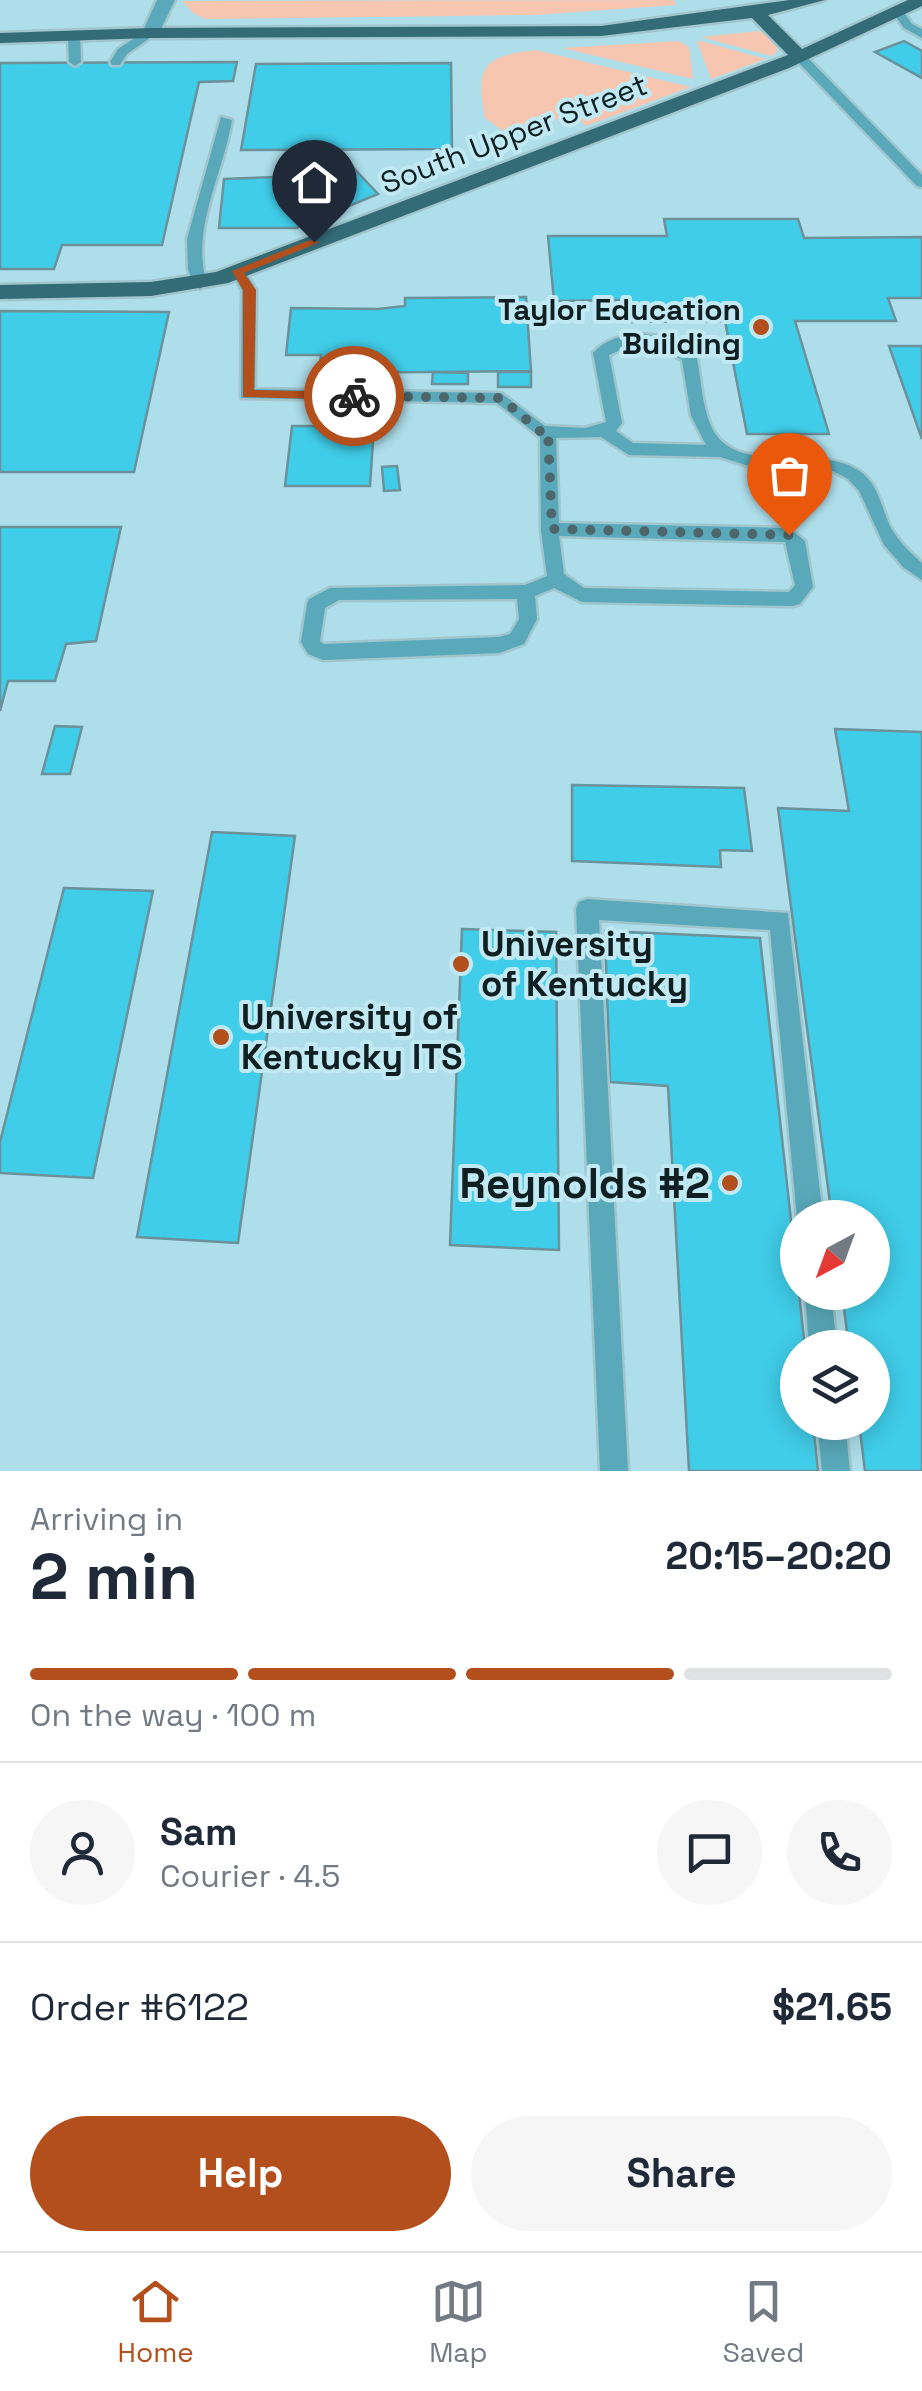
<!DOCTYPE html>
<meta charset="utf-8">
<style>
body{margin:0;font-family:"Space Grotesk",sans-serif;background:#f6f6f7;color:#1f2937;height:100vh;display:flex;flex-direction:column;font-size:38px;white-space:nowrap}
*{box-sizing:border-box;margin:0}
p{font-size:32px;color:#747a83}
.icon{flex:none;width:55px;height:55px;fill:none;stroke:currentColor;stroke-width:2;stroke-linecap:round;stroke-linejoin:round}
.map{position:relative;height:1471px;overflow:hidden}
.side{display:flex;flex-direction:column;background:#fff;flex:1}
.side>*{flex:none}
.needle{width:65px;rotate:221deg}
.fabs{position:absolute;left:780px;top:1200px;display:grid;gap:20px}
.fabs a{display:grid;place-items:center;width:110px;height:110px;border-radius:50%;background:#fff;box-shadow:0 5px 25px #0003;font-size:50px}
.pin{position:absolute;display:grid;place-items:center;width:85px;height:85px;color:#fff;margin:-102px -42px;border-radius:50% 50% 50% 0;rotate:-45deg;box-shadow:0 0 10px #0007}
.pin .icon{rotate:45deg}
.courier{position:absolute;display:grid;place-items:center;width:100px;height:100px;margin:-50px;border:8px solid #b34f1c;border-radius:50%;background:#fff;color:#222;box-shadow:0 2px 12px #0007}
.head em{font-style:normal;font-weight:700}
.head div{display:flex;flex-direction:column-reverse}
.head{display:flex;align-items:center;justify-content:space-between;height:170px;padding:0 30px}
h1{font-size:65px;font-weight:700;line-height:75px}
.bar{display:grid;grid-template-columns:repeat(4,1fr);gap:15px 10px;align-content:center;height:120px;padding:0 30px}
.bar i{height:12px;border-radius:8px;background:#e0e1e3}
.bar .current{background:#b34f1c}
.bar p{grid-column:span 4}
.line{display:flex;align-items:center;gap:25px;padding:0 30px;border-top:2px solid #e0e1e3}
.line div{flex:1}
.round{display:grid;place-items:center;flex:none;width:105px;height:105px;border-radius:52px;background:#f6f6f7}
.button{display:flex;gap:20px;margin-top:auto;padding:20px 30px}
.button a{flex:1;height:115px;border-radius:60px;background:#b34f1c;color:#fff;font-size:40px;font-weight:700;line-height:115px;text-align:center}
.button a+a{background:#f6f6f7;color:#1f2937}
.tabs{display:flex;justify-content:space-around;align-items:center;height:140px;border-top:2px solid #e0e1e3;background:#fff;font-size:28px;color:#747a83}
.tabs a{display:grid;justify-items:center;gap:5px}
.tabs .current{color:#b34f1c}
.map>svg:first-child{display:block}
.built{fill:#addeea;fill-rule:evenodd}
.green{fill:#f7c6b1}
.building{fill:#40cde9;stroke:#6b919a;stroke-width:2.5}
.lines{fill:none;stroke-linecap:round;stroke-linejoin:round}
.lane-casing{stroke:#a1c5cd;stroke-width:5}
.street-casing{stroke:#a1c5cd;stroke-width:5}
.primary-casing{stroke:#a1c5cd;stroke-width:5}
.lane{fill:#59a9ba;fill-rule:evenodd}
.street{fill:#59a9ba;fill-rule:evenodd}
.primary{fill:#336b77;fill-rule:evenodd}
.route{fill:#b34f1c}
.done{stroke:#4d666b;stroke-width:10;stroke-dasharray:0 18}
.poi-dot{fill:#b34f1c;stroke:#c1e9f3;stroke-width:4}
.labels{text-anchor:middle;stroke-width:8;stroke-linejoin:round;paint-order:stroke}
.far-street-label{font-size:30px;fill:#0f1f22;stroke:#c1e9f3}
.far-poi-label{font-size:30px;font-weight:bold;fill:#0f1f22;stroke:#c1e9f3;text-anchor:end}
.poi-label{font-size:35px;font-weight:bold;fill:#0f1f22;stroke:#c1e9f3;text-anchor:start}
.near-poi-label{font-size:42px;font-weight:bold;fill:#0f1f22;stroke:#c1e9f3;text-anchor:end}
</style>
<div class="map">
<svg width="922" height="1471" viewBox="0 0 922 1471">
<rect width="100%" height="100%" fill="#c1e9f3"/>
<path class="built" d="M 0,0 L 922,0 L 922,1471 L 0,1471 L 0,711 L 8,681 L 54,681 L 66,644 L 96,641 L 120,528 L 0,527 ZM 798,1218 L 872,1218 L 872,1292 L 798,1292 ZM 798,1348 L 872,1348 L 872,1422 L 798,1422 Z"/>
<g class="green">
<path d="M 674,0 L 676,5 L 535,15 L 206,19 L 193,13 L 182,1 Z"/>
<path d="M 759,31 L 777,42 L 777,52 L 771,56 L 701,37 Z"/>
<path d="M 678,41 L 689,47 L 693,79 L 562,48 Z"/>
<path d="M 697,41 L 701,41 L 766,59 L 711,79 Z"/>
<path d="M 536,50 L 691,87 L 586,126 L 572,114 L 510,136 L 485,118 C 475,66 483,56 536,50 Z"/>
</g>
<g class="building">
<path d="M 904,41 L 922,51 L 922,78 L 875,52 Z"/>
<path d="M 237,62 L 233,81 L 199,82 L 162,245 L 62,245 L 54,269 L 0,269 L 0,63 Z"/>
<path d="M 451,63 L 452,149 L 241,150 L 256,64 Z"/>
<path d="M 348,162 L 378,194 L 296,228 L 219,228 L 224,179 L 276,177 L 275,194 L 300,193 L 299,178 Z"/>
<path d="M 664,219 L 798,219 L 804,238 L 922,237 L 922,298 L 888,298 L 896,321 L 795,321 L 829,434 L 747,434 L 725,321 L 622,322 L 619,300 L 554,301 L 548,236 L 667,236 Z"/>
<path d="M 526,297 L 531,371 L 319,373 L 321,355 L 286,355 L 291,308 L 378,309 L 405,306 L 405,298 Z"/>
<path d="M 0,311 L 169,312 L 134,472 L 0,472 Z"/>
<path d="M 889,346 L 922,346 L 922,439 Z"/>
<path d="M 433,372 L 468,373 L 468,384 L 432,384 Z"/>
<rect x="498" y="372" width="33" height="15"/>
<path d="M 292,426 L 374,426 L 370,486 L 285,486 Z"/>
<path d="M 397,466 L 400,490 L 384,491 L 382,467 Z"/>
<path d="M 0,527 L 121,527 L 96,641 L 66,644 L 55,681 L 8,681 L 0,711 Z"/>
<path d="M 55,726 L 82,727 L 70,774 L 42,774 Z"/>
<path d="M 835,729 L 922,732 L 922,1471 L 865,1471 L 859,1422 L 872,1422 L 872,1348 L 849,1348 L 842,1292 L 872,1292 L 872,1218 L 832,1218 L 778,808 L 849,811 Z"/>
<path d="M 572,785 L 744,788 L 752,851 L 720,850 L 721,867 L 572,861 Z"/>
<path d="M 212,832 L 295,836 L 238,1243 L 137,1237 Z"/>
<path d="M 64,888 L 153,891 L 93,1178 L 0,1173 L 0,1142 Z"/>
<path d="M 462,929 L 556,932 L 559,1250 L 450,1245 Z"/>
<path d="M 605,931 L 760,938 L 805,1348 L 798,1348 L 798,1422 L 813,1422 L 818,1471 L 689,1471 L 668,1086 L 610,1082 Z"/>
</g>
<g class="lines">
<g class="lane-casing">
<g id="lane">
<path d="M 895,11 L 903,11 L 912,24 L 922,29 L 922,38 L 904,28 L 893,13 Z"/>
<path d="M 147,30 L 157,33 L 127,54 L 120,65 L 112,65 L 110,62 L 118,49 Z"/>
<path d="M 74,32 L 80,36 L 81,62 L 75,66 L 69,62 L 68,36 Z"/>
<path d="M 796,54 L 804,54 L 922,175 L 922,187 L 917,186 L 796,60 Z"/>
<path d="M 221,117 L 232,120 C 223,175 190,230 207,284 L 200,289 L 193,284 L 188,269 L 187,239 Z"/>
<path d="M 238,266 L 243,268 L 256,290 L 255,389 L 501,393 L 545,426 L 585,428 L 606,422 L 593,353 C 618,325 674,330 697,358 C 701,380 702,405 711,426 C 734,478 815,443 858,470 C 879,483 881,508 891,528 C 899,542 911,553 922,563 L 922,580 L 904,568 L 884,545 L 859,491 L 848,479 L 833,471 L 755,468 L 720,457 L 629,455 L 601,437 L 556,438 L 559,523 L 789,528 L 805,541 L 813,587 L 800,604 L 793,606 L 582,602 L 554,588 L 535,596 L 537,619 L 524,644 L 499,653 L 323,660 L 308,654 L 301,642 L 307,604 L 309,599 L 330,588 L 525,585 L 547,576 L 541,531 L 540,437 L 497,403 L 241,398 L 242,290 L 231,271 ZM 632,345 L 658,347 L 682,360 L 691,416 L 706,445 L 633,443 L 616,431 L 622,423 L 609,355 ZM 559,536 L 785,542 L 795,585 L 789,592 L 584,588 L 564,574 ZM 517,599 L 519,619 L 510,634 L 499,637 L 324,644 L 320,641 L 325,608 L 339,600 Z"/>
<path d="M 587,899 L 788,913 L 823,1218 L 797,1218 L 770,930 L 599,920 L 628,1471 L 600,1471 L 576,909 L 579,902 Z"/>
<path d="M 805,1292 L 831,1292 L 837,1348 L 809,1348 Z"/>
<path d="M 817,1422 L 845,1422 L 850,1471 L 822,1471 Z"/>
</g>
</g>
<g class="street-casing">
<path id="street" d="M 157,0 L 175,0 L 157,37 L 145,37 L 142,33 Z"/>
</g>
<g class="primary-casing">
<path id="primary" d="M 790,0 L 825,0 L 768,15 L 802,49 L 908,0 L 922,0 L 922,6 L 789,68 L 228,283 L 151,296 L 0,299 L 0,285 L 151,282 L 216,272 L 788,55 L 752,18 L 601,36 L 151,38 L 0,43 L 0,33 L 151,28 L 601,26 Z"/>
</g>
<use href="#lane" class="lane"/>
<use href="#street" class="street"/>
<use href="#primary" class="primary"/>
</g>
<path class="route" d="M 310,240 L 320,242 L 244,273 L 256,290 L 254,390 L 354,392 L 361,396 L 354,400 L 243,397 L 243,290 L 232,271 Z"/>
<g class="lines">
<path class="done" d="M 354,396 L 501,398 L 541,432 L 548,432 L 552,529 L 789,535"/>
</g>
<g class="poi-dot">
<circle cx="761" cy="327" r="10"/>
<circle cx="461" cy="964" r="10"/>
<circle cx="221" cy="1037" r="10"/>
<circle cx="730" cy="1183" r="10"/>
</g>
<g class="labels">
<g class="far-street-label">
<text transform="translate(514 134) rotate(-21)" y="10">South Upper Street</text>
</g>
<g class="far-poi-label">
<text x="741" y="320">Taylor Education<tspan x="741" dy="34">Building</tspan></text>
</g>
<g class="poi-label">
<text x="481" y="956">University<tspan x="481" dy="40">of Kentucky</tspan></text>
<text x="241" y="1029">University of<tspan x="241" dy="40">Kentucky ITS</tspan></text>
</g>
<g class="near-poi-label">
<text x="710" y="1198">Reynolds #2</text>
</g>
</g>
</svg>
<div class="fabs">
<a><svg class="needle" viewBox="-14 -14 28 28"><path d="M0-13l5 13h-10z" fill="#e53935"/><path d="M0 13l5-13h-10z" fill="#747a83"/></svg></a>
<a><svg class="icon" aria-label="layers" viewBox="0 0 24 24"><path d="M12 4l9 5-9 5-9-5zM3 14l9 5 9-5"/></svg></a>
</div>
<div class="pin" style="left:789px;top:535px;background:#ea580c"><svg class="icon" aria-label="bag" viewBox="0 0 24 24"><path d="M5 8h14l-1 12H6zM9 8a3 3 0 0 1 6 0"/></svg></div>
<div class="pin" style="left:314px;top:242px;background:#1f2937"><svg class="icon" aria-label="home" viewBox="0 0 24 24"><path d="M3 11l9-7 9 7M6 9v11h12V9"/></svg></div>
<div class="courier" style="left:354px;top:396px"><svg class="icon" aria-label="bike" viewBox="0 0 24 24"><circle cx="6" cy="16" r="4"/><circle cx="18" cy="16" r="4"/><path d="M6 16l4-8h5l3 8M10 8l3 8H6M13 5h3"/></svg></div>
</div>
<section class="side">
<div class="head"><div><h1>2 min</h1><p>Arriving in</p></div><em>20:15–20:20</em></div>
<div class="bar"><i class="current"></i><i class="current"></i><i class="current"></i><i></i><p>On the way · 100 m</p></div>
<div class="line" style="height:180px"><a class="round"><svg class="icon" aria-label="person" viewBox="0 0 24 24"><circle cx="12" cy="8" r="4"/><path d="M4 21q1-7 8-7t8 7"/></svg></a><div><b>Sam</b><p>Courier · 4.5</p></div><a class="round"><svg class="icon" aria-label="chat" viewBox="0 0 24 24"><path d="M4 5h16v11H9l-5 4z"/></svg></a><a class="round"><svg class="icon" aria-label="phone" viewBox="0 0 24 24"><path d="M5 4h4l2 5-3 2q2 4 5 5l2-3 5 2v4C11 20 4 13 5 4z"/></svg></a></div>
<div class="line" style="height:130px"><div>Order #6122</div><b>$21.65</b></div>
<div class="button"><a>Help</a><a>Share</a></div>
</section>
<nav class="tabs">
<a class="current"><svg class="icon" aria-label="home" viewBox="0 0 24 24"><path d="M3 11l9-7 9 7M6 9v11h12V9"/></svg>Home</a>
<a><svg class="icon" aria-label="map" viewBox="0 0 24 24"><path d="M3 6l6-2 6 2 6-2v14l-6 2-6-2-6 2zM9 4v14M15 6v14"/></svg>Map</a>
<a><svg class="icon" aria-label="saved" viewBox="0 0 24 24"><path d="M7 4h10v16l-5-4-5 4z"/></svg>Saved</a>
</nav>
